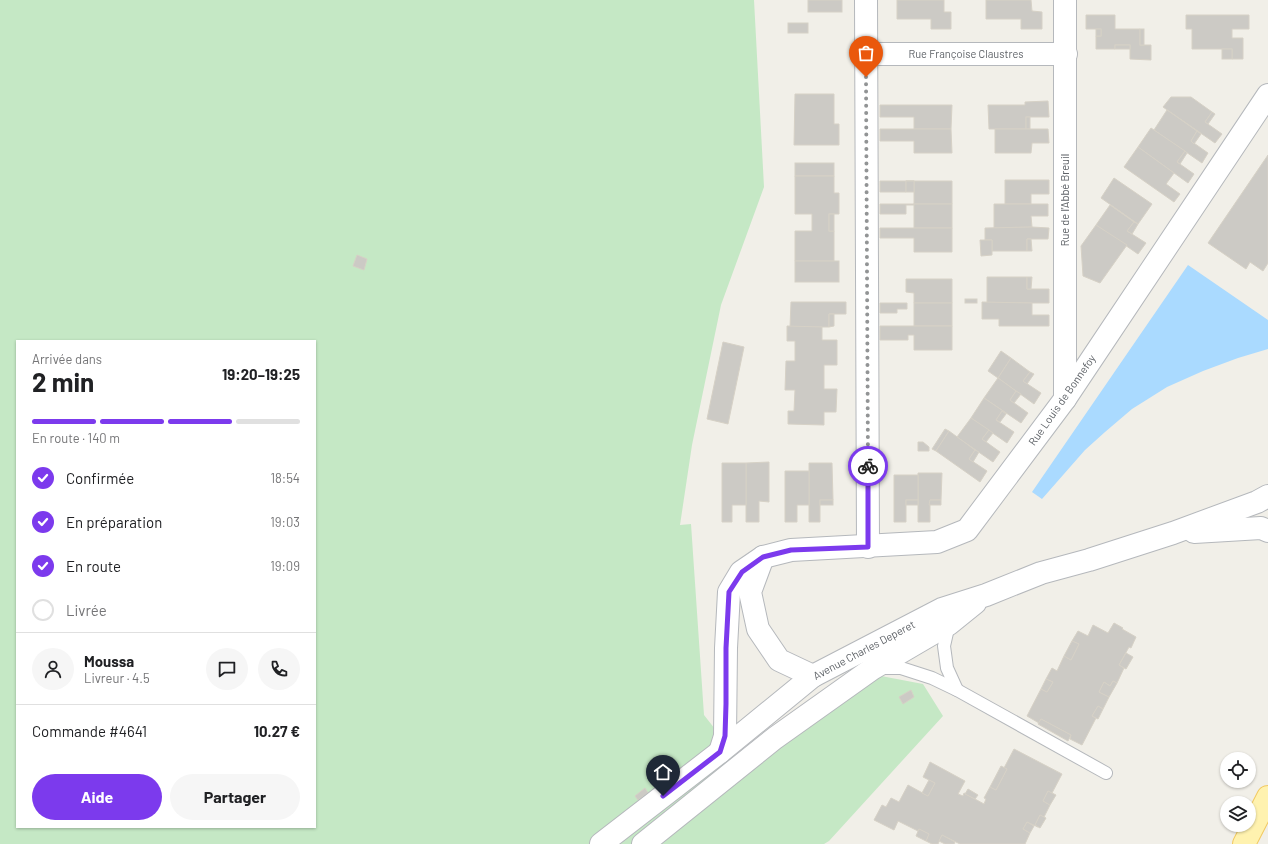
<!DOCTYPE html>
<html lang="fr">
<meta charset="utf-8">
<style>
body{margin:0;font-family:Barlow,sans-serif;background:#f6f6f6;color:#202124;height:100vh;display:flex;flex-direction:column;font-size:15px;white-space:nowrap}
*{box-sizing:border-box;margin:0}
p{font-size:13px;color:#757577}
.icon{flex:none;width:22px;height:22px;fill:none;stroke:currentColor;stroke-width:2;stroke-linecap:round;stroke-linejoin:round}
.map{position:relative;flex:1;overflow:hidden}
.drawer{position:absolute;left:16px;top:340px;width:300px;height:488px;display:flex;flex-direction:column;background:#fff;border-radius:0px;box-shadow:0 1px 3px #0004}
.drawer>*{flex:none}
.tools{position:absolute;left:1220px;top:752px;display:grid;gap:8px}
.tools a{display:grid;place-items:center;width:36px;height:36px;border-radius:50%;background:#fff;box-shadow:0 1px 3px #0004;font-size:20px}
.pin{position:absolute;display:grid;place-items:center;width:34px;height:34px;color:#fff;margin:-41px -17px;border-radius:50% 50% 50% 0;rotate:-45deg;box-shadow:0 0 4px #0007}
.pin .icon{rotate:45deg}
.courier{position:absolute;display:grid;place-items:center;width:40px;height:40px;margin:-20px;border:3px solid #7c3aed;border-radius:50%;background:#fff;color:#222;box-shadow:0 1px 5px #0007}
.summary em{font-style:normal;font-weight:700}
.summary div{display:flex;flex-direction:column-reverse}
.summary{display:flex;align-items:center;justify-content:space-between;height:68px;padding:0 16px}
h1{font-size:26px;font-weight:700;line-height:30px}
.bar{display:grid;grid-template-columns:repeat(4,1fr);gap:6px 4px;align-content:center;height:48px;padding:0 16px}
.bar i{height:5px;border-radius:3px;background:#e0e0e0}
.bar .active{background:#7c3aed}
.bar p{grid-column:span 4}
.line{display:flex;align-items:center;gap:10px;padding:0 16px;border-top:1px solid #e0e0e0}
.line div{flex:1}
.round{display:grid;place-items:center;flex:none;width:42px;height:42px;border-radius:21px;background:#f6f6f6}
ol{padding:0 16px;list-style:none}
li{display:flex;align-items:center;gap:12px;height:44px}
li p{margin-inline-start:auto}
li .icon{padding:4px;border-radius:50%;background:#7c3aed;color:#fff;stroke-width:4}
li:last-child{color:#757577}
li i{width:22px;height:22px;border:2px solid #e0e0e0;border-radius:50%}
.button{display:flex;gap:8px;margin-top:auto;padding:8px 16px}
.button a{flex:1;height:46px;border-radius:24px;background:#7c3aed;color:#fff;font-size:16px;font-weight:700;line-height:46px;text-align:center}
.button a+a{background:#f6f6f6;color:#202124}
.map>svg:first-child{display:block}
.green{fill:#c5e8c5;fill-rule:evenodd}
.water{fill:#aadaff}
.building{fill:#cccac5;stroke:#d6d1c6}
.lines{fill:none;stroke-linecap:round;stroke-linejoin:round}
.service-casing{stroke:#b5b8bc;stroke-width:14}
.minor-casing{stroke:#b5b8bc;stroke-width:24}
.primary-casing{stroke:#f2c960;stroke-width:24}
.service{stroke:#fff;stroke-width:12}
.minor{stroke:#fff;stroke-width:22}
.primary{stroke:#fff2af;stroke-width:22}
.done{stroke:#929495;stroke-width:4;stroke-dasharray:0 7.2}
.route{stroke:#7c3aed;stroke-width:5}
.labels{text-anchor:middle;stroke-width:3.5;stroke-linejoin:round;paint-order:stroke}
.street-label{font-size:11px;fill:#5f6368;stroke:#fff}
</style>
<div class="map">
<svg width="1268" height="844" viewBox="0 0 1268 844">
<rect width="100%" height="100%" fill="#f1efe8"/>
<path class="green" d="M 0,0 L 754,0 L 764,187 L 721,305 L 692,445 L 680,525 L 691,524 L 704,715 L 747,770 L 881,676 L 923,684 L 943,716 L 829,841 L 824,844 L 0,844 ZM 17,341 L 315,341 L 315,827 L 17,827 Z"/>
<path class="water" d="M 1188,265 L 1268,320 L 1268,349 L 1238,358 L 1203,371 L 1167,387 L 1132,409 L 1105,432 L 1085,450 L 1042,499 L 1032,492 Z"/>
<g class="building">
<rect x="808" y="0" width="34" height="12"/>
<path d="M 897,0 L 944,0 L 944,12 L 951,12 L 951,29 L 931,29 L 931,19 L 897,19 Z"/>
<path d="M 986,0 L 1031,0 L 1032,11 L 1042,12 L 1042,29 L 1021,29 L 1021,19 L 986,19 Z"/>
<path d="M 1086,15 L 1115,15 L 1115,29 L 1140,29 L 1140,45 L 1151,45 L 1151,60 L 1130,59 L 1130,45 L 1115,45 L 1115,49 L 1096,49 L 1096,36 L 1101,36 L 1101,29 L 1086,29 Z"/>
<path d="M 1186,15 L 1249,15 L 1249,29 L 1232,29 L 1232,38 L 1243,38 L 1243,59 L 1232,59 L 1232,49 L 1192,49 L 1192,29 L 1186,29 Z"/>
<rect x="788" y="23" width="20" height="10"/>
<rect x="1096" y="29" width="5" height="7"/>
<rect x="1140" y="29" width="4" height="16"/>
<rect x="1115" y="45" width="15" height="4"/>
<rect x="1222" y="49" width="10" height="10"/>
<path d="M 795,94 L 834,94 L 834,124 L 839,124 L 839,145 L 794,145 Z"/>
<path d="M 1171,97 L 1191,97 L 1212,112 L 1205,122 L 1222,134 L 1215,143 L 1163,107 Z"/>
<path d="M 1048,101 L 1049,117 L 1026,117 L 1026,129 L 989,129 L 988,105 L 1025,105 L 1025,102 Z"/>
<path d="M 880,105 L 952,105 L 951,129 L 914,129 L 914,117 L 880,117 Z"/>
<path d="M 1167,110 L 1197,131 L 1191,141 L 1208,153 L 1202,163 L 1154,130 Z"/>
<path d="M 1212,112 L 1215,114 L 1208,124 L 1205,122 Z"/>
<rect x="1026" y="117" width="4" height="12"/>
<path d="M 1151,128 L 1185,151 L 1177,162 L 1194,174 L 1188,183 L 1138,147 Z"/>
<path d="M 880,129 L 951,129 L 952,153 L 914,153 L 914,141 L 880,141 Z"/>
<path d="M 995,129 L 1048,129 L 1049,143 L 1032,143 L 1031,153 L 995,153 Z"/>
<path d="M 1197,131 L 1201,134 L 1194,144 L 1191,141 Z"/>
<path d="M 1138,147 L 1174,173 L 1166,184 L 1180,194 L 1174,202 L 1124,167 Z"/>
<path d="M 1185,151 L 1187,153 L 1180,164 L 1177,162 Z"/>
<path d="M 1268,155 L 1268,263 L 1263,271 L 1250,262 L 1246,269 L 1208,243 Z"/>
<rect x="795" y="163" width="39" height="13"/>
<path d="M 795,176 L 834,176 L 834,193 L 839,193 L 839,214 L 829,214 L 829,231 L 834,231 L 834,261 L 795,261 L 795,231 L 812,231 L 812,214 L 795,214 Z"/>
<path d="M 1114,178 L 1152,204 L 1138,224 L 1101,198 Z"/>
<path d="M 1005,180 L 1049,180 L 1049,194 L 1031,194 L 1031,204 L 1005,204 Z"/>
<path d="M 880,181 L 952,181 L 952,204 L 914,204 L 914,181 L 906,181 L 906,192 L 880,192 Z"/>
<rect x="906" y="181" width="8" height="11"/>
<path d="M 880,204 L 914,204 L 914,205 L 906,205 L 906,214 L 880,214 Z"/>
<rect x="914" y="204" width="38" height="24"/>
<path d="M 994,204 L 1048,204 L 1048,216 L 1031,216 L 1032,227 L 994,228 Z"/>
<path d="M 1110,205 L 1134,222 L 1127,231 L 1146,243 L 1138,254 L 1096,225 Z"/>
<rect x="829" y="214" width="5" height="17"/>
<path d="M 1134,222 L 1138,224 L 1132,234 L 1127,231 Z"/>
<path d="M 1096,225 L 1127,245 L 1100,283 L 1083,276 L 1081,246 Z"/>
<path d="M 1032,227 L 1049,228 L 1048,239 L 1027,239 L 1027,251 L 992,251 L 992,240 L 985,240 L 985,228 Z"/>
<path d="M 880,228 L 952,228 L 952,252 L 914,252 L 914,238 L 880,238 Z"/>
<path d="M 1027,239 L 1031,239 L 1032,251 L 1027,251 Z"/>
<path d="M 980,240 L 992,240 L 992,255 L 981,256 Z"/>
<path d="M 357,255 L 367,259 L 364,270 L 353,266 Z"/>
<rect x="795" y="261" width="44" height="21"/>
<path d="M 987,277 L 1027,277 L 1027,289 L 1049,289 L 1049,303 L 987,303 Z"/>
<path d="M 1027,277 L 1032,277 L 1031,289 L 1027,289 Z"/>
<path d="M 906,279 L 952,279 L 952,303 L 914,303 L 914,293 L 906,292 Z"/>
<rect x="965" y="299" width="12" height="4"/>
<path d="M 791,302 L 846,302 L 846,314 L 829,314 L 829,327 L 790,327 Z"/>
<path d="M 982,302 L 1032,303 L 1032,315 L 1049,315 L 1049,326 L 999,326 L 999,319 L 982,319 Z"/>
<path d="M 880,303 L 907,303 L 907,309 L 897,309 L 897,313 L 880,313 Z"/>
<rect x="914" y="303" width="38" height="23"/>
<path d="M 829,314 L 834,314 L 834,326 L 829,327 Z"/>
<path d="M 787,326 L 822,327 L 822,340 L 837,340 L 837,365 L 824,365 L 824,389 L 837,389 L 836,412 L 824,412 L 824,425 L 788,424 L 788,411 L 794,411 L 795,390 L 785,390 L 786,361 L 795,361 L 795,341 L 787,341 Z"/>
<path d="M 880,326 L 952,326 L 952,350 L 914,350 L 914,335 L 908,335 L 908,340 L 880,340 Z"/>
<path d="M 723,342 L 744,347 L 728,424 L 707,419 Z"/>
<path d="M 1001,351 L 1011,358 L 998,378 L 988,371 Z"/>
<path d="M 1011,358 L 1030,372 L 1023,381 L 1041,393 L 1034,404 L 998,378 Z"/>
<path d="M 1030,372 L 1034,374 L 1027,384 L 1023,381 Z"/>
<path d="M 998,378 L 1016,391 L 1010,400 L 1028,413 L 1021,423 L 984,398 Z"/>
<path d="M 1016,391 L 1021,394 L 1014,403 L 1010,400 Z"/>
<path d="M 984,398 L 1006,413 L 1006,414 L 1002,411 L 996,420 L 1014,432 L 1007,443 L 971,418 Z"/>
<path d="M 1002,411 L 1006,414 L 1000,422 L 996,420 Z"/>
<path d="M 971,418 L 989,430 L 982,439 L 1000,452 L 993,462 L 957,437 Z"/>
<path d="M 945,429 L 949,431 L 936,451 L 932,449 Z"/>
<path d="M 989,430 L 993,433 L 986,442 L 982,439 Z"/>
<path d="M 949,431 L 975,450 L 969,459 L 987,471 L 980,482 L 936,451 Z"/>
<path d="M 918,442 L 923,442 L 929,447 L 929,451 L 918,451 Z"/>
<path d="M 975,450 L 979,452 L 973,462 L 969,459 Z"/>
<path d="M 769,462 L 769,502 L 759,501 L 759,522 L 746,522 L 746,463 Z"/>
<path d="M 722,463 L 746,463 L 746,505 L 732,505 L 732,522 L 722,522 Z"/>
<path d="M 809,463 L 832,463 L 833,500 L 820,500 L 820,522 L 809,522 Z"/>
<path d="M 785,471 L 809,471 L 809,505 L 797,505 L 797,522 L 785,522 Z"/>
<path d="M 918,473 L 942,473 L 941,500 L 930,500 L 930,522 L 918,522 Z"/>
<path d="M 894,475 L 918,475 L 918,500 L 906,500 L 906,522 L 894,522 Z"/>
<rect x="820" y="500" width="13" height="5"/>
<rect x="906" y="500" width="12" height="5"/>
<path d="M 930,500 L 941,500 L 941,505 L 929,505 Z"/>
<path d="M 1114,623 L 1123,628 L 1122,629 L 1136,637 L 1131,648 L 1129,647 L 1119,665 L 1124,668 L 1117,683 L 1113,681 L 1110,686 L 1104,682 L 1099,692 L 1109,697 L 1103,709 L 1098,706 L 1092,716 L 1096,718 L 1082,745 L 1070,739 L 1071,735 L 1041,719 L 1039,723 L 1027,716 L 1041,689 L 1047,692 L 1053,682 L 1046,679 L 1052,668 L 1057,671 L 1064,656 L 1071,660 L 1079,644 L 1072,641 L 1078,631 L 1088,636 L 1093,625 L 1108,633 Z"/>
<path d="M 1072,641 L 1079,644 L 1071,660 L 1064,656 Z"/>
<path d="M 1126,653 L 1133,657 L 1126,669 L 1119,665 Z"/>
<path d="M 1046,679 L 1053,682 L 1047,692 L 1041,689 Z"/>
<path d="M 1113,681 L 1117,683 L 1109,697 L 1099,692 L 1104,682 L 1110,686 Z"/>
<path d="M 911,690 L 914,697 L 903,704 L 899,697 Z"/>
<path d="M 1098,706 L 1103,709 L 1098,719 L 1092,716 Z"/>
<path d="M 1041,719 L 1071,735 L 1068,741 L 1038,724 Z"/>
<path d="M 1014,749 L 1062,774 L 1052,793 L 1048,791 L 1043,801 L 1050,805 L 1044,817 L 1040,815 L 1035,825 L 1038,827 L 1027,822 L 1023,829 L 1030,833 L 1025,844 L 960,844 L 942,835 L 938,844 L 932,844 L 926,841 L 929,834 L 919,829 L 918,831 L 898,821 L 894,830 L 874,820 L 882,805 L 886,807 L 891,798 L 899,802 L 908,785 L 928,796 L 935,783 L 923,777 L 930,762 L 965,781 L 958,794 L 963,796 L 964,793 L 984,804 L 986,799 L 984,798 L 990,787 L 996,790 L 1007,769 L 1004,768 Z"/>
<path d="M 1001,766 L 1007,769 L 996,790 L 990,787 Z"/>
<path d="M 929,780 L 935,783 L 928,796 L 922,793 Z"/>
<path d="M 645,788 L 648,793 L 638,800 L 635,796 Z"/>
<path d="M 968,789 L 978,795 L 975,799 L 965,794 Z"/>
<path d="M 1048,791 L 1056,795 L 1050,805 L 1043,801 Z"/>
<path d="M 1040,815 L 1046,818 L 1040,828 L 1035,825 Z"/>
<path d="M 1027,822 L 1034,826 L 1030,833 L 1023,829 Z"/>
<path d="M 919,829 L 929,834 L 926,841 L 916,836 Z"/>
<path d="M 942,835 L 955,842 L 954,844 L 945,844 L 939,841 Z"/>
</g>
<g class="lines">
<g class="service-casing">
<g id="service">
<path d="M 949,624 L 944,646 L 947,668 L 957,690"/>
<path d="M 879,668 L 901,668 L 932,678 L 957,690 L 1106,773"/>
</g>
</g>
<g class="minor-casing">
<g id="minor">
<path d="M 866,0 L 868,547"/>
<path d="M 866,54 L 1066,54"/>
<path d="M 1065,399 L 1065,0"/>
<path d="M 1194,532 L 1261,528 L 1268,531"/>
<path d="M 763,557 L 750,592 L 758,629 L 779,660 L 813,676"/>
<path d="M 720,752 L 725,736 L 726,648 L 729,592 L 741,572 L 763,557 L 791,550 L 937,542 L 967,530 L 1065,399 L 1268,95"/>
<path d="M 601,844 L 720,752 L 813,676 L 942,609 L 986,595 L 1041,573 L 1089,560 L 1173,533 L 1257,502 L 1268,496"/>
<path d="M 643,844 L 775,738 L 872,669 L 949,624 L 975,603"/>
</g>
</g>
<g class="primary-casing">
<path id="primary" d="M 1244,844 L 1268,797"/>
</g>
<use href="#service" class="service"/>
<use href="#minor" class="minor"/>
<use href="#primary" class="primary"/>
</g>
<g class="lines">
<path class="done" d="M 866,77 L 868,466"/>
<path class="route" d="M 663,796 L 720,752 L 725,736 L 726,704 L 726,648 L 729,592 L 742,572 L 763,557 L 791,550 L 868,547 L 868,466"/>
</g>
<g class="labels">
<g class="street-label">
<text x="966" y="58">Rue Françoise Claustres</text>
<text transform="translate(1065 200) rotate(-90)" y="4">Rue de l'Abbé Breuil</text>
<text transform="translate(1062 400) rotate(-55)" y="4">Rue Louis de Bonnefoy</text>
<text transform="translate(864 650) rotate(-28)" y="4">Avenue Charles Deperet</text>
</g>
</g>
</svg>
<div class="tools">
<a><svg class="icon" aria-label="locate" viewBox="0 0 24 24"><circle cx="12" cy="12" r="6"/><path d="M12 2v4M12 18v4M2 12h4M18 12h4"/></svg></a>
<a><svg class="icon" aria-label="layers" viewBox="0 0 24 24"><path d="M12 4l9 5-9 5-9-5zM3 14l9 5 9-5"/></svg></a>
</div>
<div class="pin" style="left:866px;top:77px;background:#ea580c"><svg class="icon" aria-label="bag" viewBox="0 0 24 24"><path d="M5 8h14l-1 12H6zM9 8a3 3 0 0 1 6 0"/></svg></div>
<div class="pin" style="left:663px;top:796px;background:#1f2937"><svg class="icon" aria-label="home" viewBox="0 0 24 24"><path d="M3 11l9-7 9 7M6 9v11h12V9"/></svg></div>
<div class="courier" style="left:868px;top:466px"><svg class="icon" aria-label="bike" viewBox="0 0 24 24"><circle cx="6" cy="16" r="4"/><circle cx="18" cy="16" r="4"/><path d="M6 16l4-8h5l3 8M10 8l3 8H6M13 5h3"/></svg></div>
<section class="drawer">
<div class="summary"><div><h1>2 min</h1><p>Arrivée dans</p></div><em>19:20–19:25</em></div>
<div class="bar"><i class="active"></i><i class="active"></i><i class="active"></i><i></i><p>En route · 140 m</p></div>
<ol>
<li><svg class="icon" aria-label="check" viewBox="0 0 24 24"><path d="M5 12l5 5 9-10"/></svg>Confirmée<p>18:54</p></li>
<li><svg class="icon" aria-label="check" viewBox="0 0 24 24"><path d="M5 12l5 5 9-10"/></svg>En préparation<p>19:03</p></li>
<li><svg class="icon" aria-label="check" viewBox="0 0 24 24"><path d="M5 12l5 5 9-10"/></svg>En route<p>19:09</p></li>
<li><i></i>Livrée</li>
</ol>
<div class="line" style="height:72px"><a class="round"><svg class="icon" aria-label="person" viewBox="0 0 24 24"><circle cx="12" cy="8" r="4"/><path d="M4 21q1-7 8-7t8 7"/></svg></a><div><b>Moussa</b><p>Livreur · 4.5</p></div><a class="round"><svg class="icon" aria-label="chat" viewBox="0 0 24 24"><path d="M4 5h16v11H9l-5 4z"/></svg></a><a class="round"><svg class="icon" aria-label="phone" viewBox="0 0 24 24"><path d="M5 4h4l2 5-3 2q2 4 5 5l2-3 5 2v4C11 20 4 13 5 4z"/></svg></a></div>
<div class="line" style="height:52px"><div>Commande #4641</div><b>10.27 €</b></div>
<div class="button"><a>Aide</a><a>Partager</a></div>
</section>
</div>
